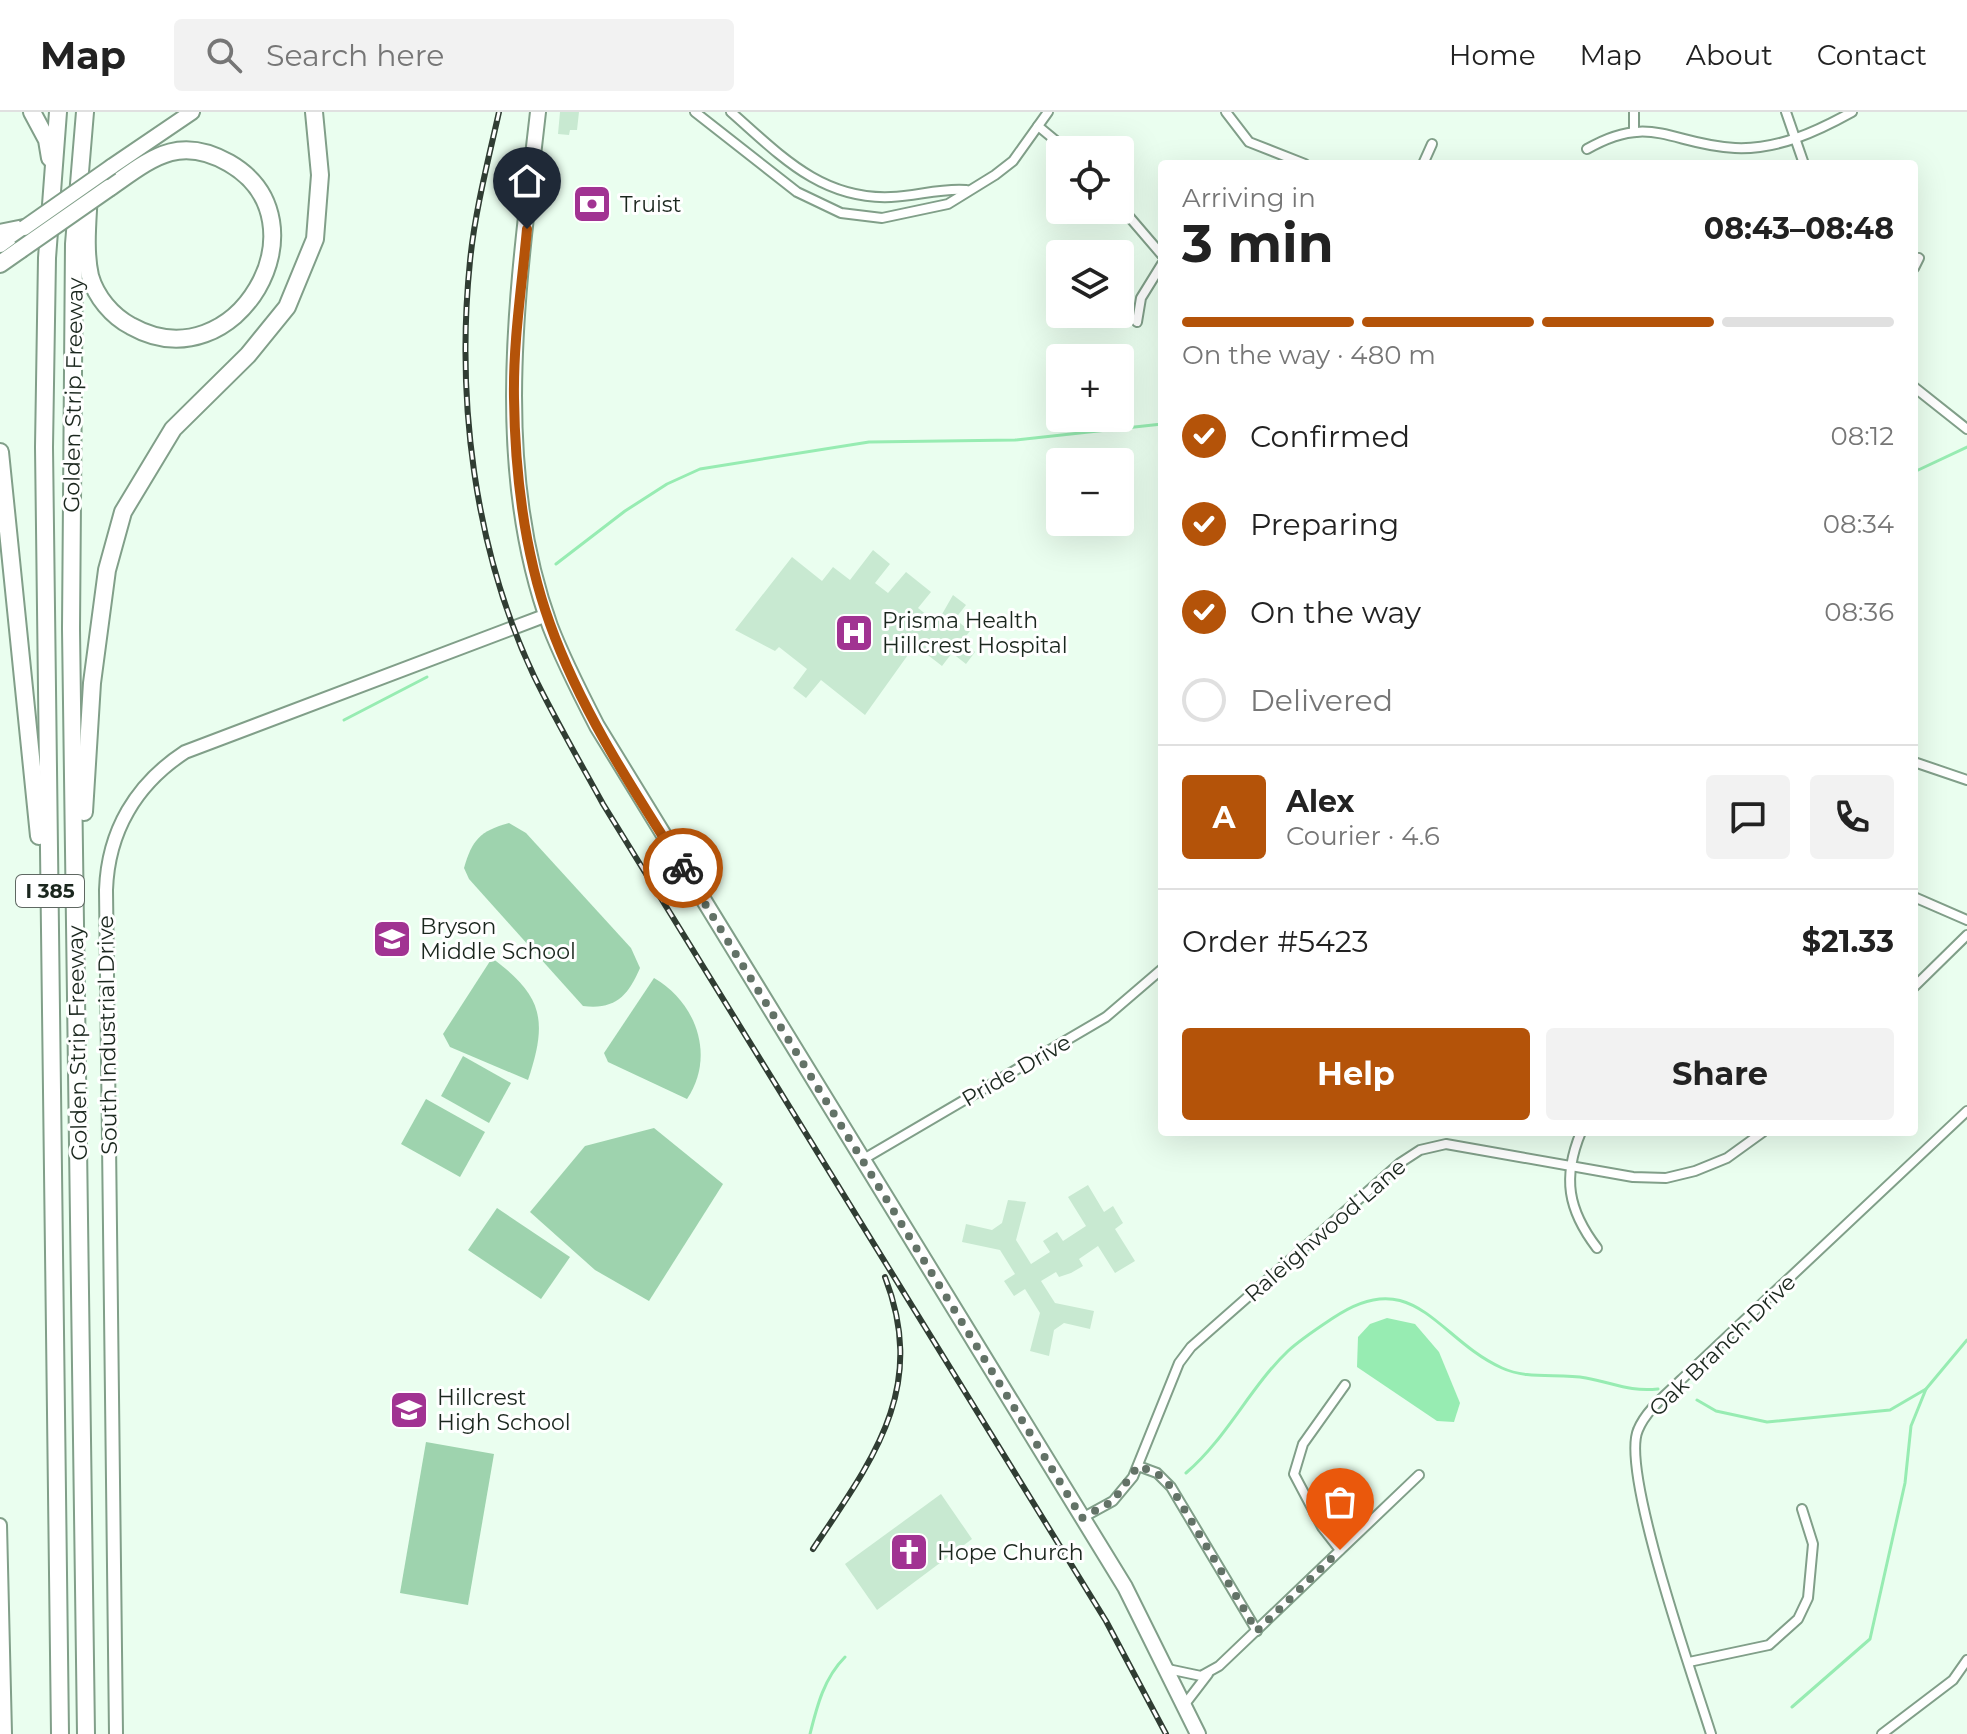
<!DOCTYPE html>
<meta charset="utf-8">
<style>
body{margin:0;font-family:Montserrat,sans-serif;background:#f2f2f2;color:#222;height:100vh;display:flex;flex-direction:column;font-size:30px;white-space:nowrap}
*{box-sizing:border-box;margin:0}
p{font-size:26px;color:#767676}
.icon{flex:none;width:44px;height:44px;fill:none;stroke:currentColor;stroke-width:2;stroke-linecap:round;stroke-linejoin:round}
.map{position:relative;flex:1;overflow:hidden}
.side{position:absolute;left:1158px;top:48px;width:760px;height:976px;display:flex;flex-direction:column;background:#fff;border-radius:8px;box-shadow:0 8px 32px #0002}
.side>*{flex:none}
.tools{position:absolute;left:1046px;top:24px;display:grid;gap:16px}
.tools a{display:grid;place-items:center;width:88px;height:88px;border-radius:8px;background:#fff;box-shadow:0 8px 32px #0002;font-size:40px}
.pin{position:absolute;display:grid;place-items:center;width:68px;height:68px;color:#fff;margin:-82px -34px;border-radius:50% 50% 50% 0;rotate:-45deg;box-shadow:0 0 8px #0007}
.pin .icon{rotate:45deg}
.courier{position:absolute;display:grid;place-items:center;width:80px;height:80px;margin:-40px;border:6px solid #b45309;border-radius:50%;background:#fff;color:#222;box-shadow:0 2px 10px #0007}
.overview em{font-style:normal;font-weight:700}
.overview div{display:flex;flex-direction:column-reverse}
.overview{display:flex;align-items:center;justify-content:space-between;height:136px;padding:0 24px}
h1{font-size:52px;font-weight:700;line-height:60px}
.bar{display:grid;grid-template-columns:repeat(4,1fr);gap:12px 8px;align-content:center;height:96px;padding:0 24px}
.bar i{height:10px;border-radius:6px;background:#e0e0e0}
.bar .active{background:#b45309}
.bar p{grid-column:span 4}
.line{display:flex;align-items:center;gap:20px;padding:0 24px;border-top:2px solid #e0e0e0}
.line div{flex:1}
.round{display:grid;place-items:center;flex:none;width:84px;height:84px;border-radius:8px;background:#f2f2f2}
ol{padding:0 24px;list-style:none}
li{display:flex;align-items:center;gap:24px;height:88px}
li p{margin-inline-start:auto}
li .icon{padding:8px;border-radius:50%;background:#b45309;color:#fff;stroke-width:4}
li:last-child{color:#767676}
li i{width:44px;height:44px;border:4px solid #e0e0e0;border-radius:50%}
.button{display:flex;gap:16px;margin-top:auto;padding:16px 24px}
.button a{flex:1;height:92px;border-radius:8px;background:#b45309;color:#fff;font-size:32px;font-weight:700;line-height:92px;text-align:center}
.button a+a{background:#f2f2f2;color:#222}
header{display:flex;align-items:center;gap:48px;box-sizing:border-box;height:112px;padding:0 40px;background:#fff;border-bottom:2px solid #e0e0e0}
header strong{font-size:38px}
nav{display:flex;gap:44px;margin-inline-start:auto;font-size:28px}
.search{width:560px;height:72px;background:#f2f2f2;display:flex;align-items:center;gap:20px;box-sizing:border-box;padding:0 28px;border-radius:8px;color:#767676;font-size:30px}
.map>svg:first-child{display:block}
.green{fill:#9ed3ae}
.water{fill:#97ecb2}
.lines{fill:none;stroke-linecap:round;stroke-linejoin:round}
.stream{stroke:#97ecb2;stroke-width:3}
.building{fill:#c8e9d1}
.street-casing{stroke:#819f89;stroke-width:12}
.secondary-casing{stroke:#819f89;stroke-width:16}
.primary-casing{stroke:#819f89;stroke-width:18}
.highway-casing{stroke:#819f89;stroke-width:20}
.street{stroke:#fff;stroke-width:8}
.secondary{stroke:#fff;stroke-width:12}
.primary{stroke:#fff;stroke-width:14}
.highway{stroke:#fff;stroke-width:16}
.rail-casing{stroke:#303d33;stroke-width:6}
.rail{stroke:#fff;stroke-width:3;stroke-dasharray:9;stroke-linecap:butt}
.primary-bridge-casing{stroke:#819f89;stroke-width:18;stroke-linecap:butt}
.highway-bridge-casing{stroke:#819f89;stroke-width:20;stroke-linecap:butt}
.primary-bridge{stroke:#fff;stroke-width:14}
.highway-bridge{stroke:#fff;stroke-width:16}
.done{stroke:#637267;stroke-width:8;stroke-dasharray:0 14.4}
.route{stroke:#b45309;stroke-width:10}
.labels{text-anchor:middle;stroke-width:6;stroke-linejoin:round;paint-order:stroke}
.shield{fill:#fff;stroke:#5f6862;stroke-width:2}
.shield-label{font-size:20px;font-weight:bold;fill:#1b271e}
.poi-label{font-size:22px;fill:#1b271e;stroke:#fff;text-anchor:start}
.street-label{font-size:22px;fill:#1b271e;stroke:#fff}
</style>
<header>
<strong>Map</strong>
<div class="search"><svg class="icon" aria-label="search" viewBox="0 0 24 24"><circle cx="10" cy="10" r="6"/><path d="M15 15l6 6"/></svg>Search here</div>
<nav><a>Home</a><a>Map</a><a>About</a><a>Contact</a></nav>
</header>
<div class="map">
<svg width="1967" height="1622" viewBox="0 0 1967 1622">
<rect width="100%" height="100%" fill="#eafeef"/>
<g class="green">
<path d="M 509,711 L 526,721 L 631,836 L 640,856 C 628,884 615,898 583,894 L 469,767 L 464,756 C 472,728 480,719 509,711 Z"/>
<path d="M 492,846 C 543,884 548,908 528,968 L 450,935 L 443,922 Z"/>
<path d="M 654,866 C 696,890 716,944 687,987 L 608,950 L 604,941 Z"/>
<path d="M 463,944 L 511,971 L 489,1011 L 441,984 Z"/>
<path d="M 426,987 L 485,1020 L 460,1065 L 401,1032 Z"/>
<path d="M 654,1016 L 723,1072 L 649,1189 L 595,1158 L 530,1100 L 585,1034 Z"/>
<path d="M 497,1096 L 570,1145 L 541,1187 L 468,1138 Z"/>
<path d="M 426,1330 L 494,1342 L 468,1493 L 400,1481 Z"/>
</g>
<path class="water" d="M 1387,1206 L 1415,1212 L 1439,1240 L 1460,1291 L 1454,1310 L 1437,1309 L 1357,1255 L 1358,1225 L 1370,1212 Z"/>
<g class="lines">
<g class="stream">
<path d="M 1914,360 L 1967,335"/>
<path d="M 556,452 L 625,399 L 667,372 L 700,357 L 869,330 L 1015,328 L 1162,312"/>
<path d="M 344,608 L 427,565"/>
<path d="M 1697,1288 L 1716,1299 L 1767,1310 L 1890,1298 L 1926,1277 L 1967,1228"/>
<path d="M 1186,1361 C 1227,1326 1250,1275 1288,1239 C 1301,1227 1318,1216 1333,1206 C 1414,1151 1437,1227 1502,1256 C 1528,1268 1558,1261 1586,1266 C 1614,1271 1629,1280 1658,1277"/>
<path d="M 1792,1595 L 1870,1527 L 1905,1371 L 1911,1314 L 1926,1277"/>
<path d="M 810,1622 C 817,1594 824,1566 845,1545"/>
</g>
</g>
<g class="building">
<path d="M 560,0 L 579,0 L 577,18 L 570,18 L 569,23 L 558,22 Z"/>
<path d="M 873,438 L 890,452 L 875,471 L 888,481 L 906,460 L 931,480 L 918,496 L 937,511 L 953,483 L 966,493 L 955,507 L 970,519 L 962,529 L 975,540 L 966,552 L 952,541 L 942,554 L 915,533 L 865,603 L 821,568 L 806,586 L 793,576 L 807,557 L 779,535 L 775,539 L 735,518 L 792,445 L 822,469 L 833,455 L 850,468 Z"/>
<path d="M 1088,1073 L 1104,1100 L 1113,1094 L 1123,1111 L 1115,1117 L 1135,1149 L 1115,1161 L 1098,1134 L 1079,1147 L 1083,1154 L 1071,1161 L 1059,1165 L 1056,1160 L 1041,1169 L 1055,1191 L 1094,1199 L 1090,1217 L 1064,1211 L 1054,1218 L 1049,1244 L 1030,1239 L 1040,1201 L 1025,1177 L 1014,1184 L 1004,1169 L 1015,1162 L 1000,1138 L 962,1130 L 966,1112 L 992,1118 L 1002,1111 L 1008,1088 L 1026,1090 L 1016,1128 L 1031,1152 L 1050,1140 L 1043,1129 L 1057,1120 L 1063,1129 L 1086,1114 L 1068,1085 Z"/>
<path d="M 941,1382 L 972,1427 L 877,1498 L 845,1452 Z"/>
</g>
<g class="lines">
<g class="street-casing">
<g id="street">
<path d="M 695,0 L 797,80 L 841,101 L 882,106 L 948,92 L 995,63 L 1013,49 L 1048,0"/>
<path d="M 731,0 C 780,43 821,88 891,85 C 917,84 940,76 966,78"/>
<path d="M 1226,0 L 1249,30 L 1305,52"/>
<path d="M 1634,0 L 1634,17"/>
<path d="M 1786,0 L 1804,52"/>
<path d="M 1038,14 L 1067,38"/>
<path d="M 1587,37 C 1651,0 1672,33 1735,36 C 1777,38 1816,20 1852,0"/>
<path d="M 1423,52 L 1432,32"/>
<path d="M 1120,94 L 1162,143"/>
<path d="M 1914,156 L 1919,146"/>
<path d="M 1137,210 L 1141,186 L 1162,152"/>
<path d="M 1914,275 L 1967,317"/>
<path d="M 1914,650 L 1967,668"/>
<path d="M 1914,785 L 1967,808"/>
<path d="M 1914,875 L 1967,823"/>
<path d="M 1581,1020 C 1562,1066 1568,1098 1597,1136"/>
<path d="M 862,1048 L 1106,905 L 1162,857"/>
<path d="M 1138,1354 L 1157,1361 L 1171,1375 L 1257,1519"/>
<path d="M 1082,1406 L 1113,1389 L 1133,1365 L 1179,1251 L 1191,1235 L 1400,1051 L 1420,1038 L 1446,1032 L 1633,1065 L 1666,1066 L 1695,1059 L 1727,1046 L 1763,1020"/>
<path d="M 1340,1438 L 1322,1415 L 1294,1362 L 1303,1332 L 1345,1273"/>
<path d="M 1689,1550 L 1769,1533 L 1798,1507 L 1808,1486 L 1813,1432 L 1802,1397"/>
<path d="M 1168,1557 L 1201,1564 L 1219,1554 L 1419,1363"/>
<path d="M 1185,1592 L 1208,1562"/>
<path d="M 1711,1622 C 1695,1570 1620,1359 1638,1318 C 1646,1298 1667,1282 1682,1267 L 1967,999"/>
<path d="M 1882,1622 L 1953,1568 L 1967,1548"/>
</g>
</g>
<g class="secondary-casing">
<g id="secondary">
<path d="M 0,1413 L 5,1622"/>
<path d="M 116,1622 L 106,778 C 108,719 136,672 185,640 L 547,503"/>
</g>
</g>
<g class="primary-casing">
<g id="primary">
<path d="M 538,0 C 519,169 490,350 550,514 C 563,548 580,581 597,614 L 1125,1475 L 1198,1622"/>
<path d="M 111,55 L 192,0"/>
<path d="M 0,133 L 22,117"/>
</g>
</g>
<g class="highway-casing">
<g id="highway">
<path d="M 32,0 L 47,28 L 50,46"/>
<path d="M 58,0 L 47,146 L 44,335 L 60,1622"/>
<path d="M 85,0 L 74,132 L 71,517 L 86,1622"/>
<path d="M 89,79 C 88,106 84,137 90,164 C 96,185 112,204 131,214 C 236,273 330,109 229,51 C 178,22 151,47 109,76"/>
<path d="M 0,121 L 24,116"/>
<path d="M 0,152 L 20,138"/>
<path d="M 0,340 L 39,724"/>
<path d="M 84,700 L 92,571 L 107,458 L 123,400 L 173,317 L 248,243 L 287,195 L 315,127 L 320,63 L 314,0"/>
</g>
</g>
<use href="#street" class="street"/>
<use href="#secondary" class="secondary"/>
<use href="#primary" class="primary"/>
<use href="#highway" class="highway"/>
<g class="rail-casing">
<g id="rail">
<path d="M 499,0 C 488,49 475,99 470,149 C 456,287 474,437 534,564 C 555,607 580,650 603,692 L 1106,1509 L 1166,1622"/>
<path d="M 813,1437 C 873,1347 928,1277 885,1165"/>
</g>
</g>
<use href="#rail" class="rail"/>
<g class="primary-bridge-casing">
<path id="primary-bridge" d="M 24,116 L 111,55"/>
</g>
<g class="highway-bridge-casing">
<path id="highway-bridge" d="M 20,138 L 109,76"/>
</g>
<use href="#primary-bridge" class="primary-bridge"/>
<use href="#highway-bridge" class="highway-bridge"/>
</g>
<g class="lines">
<path class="done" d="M 683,756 L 1082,1406 L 1113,1389 L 1138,1354 L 1157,1361 L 1171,1375 L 1257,1519 L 1340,1438"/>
<path class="route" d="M 527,117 C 522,173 513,230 514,286 C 515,362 524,440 550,512 C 581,599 634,679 683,756"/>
</g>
<defs>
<g id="bank-square" transform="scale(2)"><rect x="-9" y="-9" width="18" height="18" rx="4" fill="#a13392" stroke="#fff"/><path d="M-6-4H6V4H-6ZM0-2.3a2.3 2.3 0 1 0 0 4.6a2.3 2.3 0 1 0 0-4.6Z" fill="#fff"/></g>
<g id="hospital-square" transform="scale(2)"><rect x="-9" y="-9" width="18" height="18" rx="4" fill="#a13392" stroke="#fff"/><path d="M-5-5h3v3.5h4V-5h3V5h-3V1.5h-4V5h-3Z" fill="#fff"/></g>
<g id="school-square" transform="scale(2)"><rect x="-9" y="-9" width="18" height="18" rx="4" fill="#a13392" stroke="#fff"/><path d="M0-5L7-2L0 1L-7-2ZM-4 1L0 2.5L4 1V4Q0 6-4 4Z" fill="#fff"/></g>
<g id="church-square" transform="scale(2)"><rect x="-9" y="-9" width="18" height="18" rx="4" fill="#a13392" stroke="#fff"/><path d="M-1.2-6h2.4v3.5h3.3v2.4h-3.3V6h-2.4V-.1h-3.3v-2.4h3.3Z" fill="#fff"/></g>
</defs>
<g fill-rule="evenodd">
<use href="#bank-square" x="592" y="92"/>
<use href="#hospital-square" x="854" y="521"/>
<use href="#school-square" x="392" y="827"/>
<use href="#school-square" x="409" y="1298"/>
<use href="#church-square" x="909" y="1440"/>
</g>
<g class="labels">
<rect class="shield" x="16" y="763" width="68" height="32" rx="6"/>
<g class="shield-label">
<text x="50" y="786">I 385</text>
</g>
<g class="poi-label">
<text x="620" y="100">Truist</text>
<text x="882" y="516">Prisma Health<tspan x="882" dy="25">Hillcrest Hospital</tspan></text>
<text x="420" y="822">Bryson<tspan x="420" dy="25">Middle School</tspan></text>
<text x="437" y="1293">Hillcrest<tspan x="437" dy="25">High School</tspan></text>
<text x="937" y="1448">Hope Church</text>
</g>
<g class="street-label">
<text transform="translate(73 283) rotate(-89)" y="8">Golden Strip Freeway</text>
<text transform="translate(107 923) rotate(-91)" y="8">South Industrial Drive</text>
<text transform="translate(77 931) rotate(-91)" y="8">Golden Strip Freeway</text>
<text transform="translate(1016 958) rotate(-30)" y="8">Pride Drive</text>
<text transform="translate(1325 1118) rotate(-41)" y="8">Raleighwood Lane</text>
<text transform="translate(1722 1233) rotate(-44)" y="8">Oak Branch Drive</text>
</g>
</g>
</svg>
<div class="tools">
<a><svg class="icon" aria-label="locate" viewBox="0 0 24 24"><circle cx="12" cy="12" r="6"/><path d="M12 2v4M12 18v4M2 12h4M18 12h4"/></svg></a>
<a><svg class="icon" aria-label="layers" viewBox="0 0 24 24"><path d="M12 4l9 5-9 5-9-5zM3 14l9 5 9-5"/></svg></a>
<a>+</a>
<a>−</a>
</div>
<div class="pin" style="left:1340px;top:1438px;background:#ea580c"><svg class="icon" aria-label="bag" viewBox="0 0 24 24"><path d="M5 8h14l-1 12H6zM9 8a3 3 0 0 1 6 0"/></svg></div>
<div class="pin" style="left:527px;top:117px;background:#1f2937"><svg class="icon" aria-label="home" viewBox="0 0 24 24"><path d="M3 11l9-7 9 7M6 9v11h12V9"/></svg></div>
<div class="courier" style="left:683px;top:756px"><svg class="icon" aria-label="bike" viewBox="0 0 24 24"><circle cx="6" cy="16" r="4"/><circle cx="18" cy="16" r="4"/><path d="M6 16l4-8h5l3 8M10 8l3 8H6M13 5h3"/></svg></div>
<section class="side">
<div class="overview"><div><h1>3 min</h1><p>Arriving in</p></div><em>08:43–08:48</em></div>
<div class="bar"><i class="active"></i><i class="active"></i><i class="active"></i><i></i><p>On the way · 480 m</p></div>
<ol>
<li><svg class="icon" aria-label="check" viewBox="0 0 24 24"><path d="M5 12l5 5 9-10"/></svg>Confirmed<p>08:12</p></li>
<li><svg class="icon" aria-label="check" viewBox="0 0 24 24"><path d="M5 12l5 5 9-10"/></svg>Preparing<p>08:34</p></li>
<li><svg class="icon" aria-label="check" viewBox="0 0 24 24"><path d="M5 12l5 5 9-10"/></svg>On the way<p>08:36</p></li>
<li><i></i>Delivered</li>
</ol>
<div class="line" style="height:144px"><b class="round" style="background:#b45309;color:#fff">A</b><div><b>Alex</b><p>Courier · 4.6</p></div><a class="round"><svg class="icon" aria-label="chat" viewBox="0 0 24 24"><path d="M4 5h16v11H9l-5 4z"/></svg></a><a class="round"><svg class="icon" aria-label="phone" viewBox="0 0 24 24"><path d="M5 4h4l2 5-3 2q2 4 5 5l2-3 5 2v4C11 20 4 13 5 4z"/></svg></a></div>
<div class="line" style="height:104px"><div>Order #5423</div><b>$21.33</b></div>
<div class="button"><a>Help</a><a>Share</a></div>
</section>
</div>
